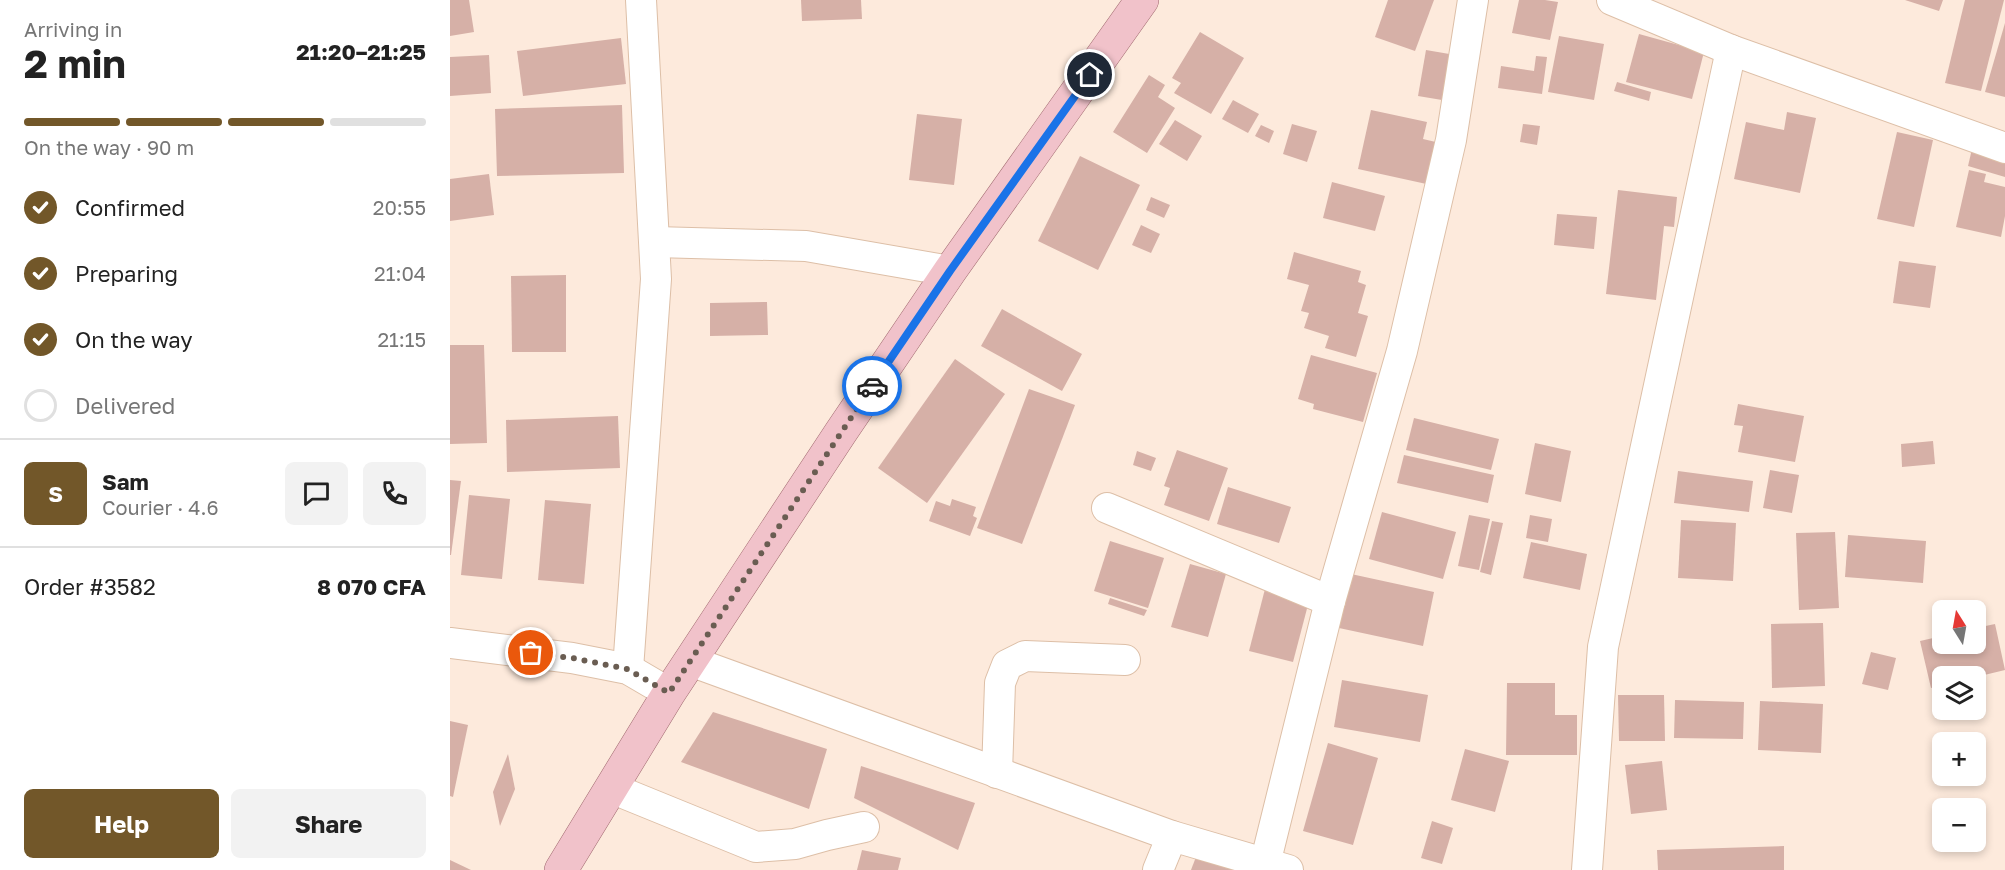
<!DOCTYPE html>
<meta charset="utf-8">
<style>
body{margin:0;font-family:"Golos Text",sans-serif;background:#f2f2f2;color:#222;height:100vh;display:flex;flex-direction:column;font-size:22px;white-space:nowrap}
*{box-sizing:border-box;margin:0}
p{font-size:20px;color:#767676}
.icon{flex:none;width:33px;height:33px;fill:none;stroke:currentColor;stroke-width:2;stroke-linecap:round;stroke-linejoin:round}
.map{position:relative;flex:1;overflow:hidden}
.drawer{display:flex;flex-direction:column;background:#fff;width:450px}
.drawer>*{flex:none}
.needle{width:39px;rotate:349deg}
.tools{position:absolute;left:1482px;top:600px;display:grid;gap:12px}
.tools a{display:grid;place-items:center;width:54px;height:54px;border-radius:9px;background:#fff;box-shadow:0 3px 9px #0003;font-size:30px}
.pin{position:absolute;display:grid;place-items:center;width:51px;height:51px;color:#fff;margin:-26px;border:3px solid #fff;border-radius:50%;box-shadow:0 2px 6px #0007}
.courier{position:absolute;display:grid;place-items:center;width:60px;height:60px;margin:-30px;border:4px solid #1a73e8;border-radius:50%;background:#fff;color:#222;box-shadow:0 2px 8px #0007}
.summary em{font-style:normal;font-weight:700}
.summary div{display:flex;flex-direction:column-reverse}
.summary{display:flex;align-items:center;justify-content:space-between;height:102px;padding:0 24px}
h1{font-size:39px;font-weight:700;line-height:45px}
.bar{display:grid;grid-template-columns:repeat(4,1fr);gap:9px 6px;align-content:center;height:72px;padding:0 24px}
.bar i{height:8px;border-radius:4px;background:#e0e0e0}
.bar .on{background:#725729}
.bar p{grid-column:span 4}
.line{display:flex;align-items:center;gap:15px;padding:0 24px;border-top:2px solid #e0e0e0}
.line div{flex:1}
.round{display:grid;place-items:center;flex:none;width:63px;height:63px;border-radius:9px;background:#f2f2f2}
ol{padding:0 24px;list-style:none}
li{display:flex;align-items:center;gap:18px;height:66px}
li p{margin-inline-start:auto}
li .icon{padding:6px;border-radius:50%;background:#725729;color:#fff;stroke-width:4}
li:last-child{color:#767676}
li i{width:33px;height:33px;border:3px solid #e0e0e0;border-radius:50%}
.action{display:flex;gap:12px;margin-top:auto;padding:12px 24px}
.action a{flex:1;height:69px;border-radius:9px;background:#725729;color:#fff;font-size:24px;font-weight:700;line-height:69px;text-align:center}
.action a+a{background:#f2f2f2;color:#222}
main{display:flex;flex:1;min-height:0}
.map>svg:first-child{display:block}
.building{fill:#d6b0a7}
.lines{fill:none;stroke-linecap:round;stroke-linejoin:round}
.minor-casing{stroke:#ddbfa7;stroke-width:32}
.major-casing{stroke:#a0696f;stroke-width:34}
.minor{stroke:#fff;stroke-width:30}
.major{stroke:#f1c2ca;stroke-width:33}
.done{stroke:#6a5d52;stroke-width:6;stroke-dasharray:0 10.8}
.route{stroke:#1a73e8;stroke-width:8}
</style>
<main>
<section class="drawer">
<div class="summary"><div><h1>2 min</h1><p>Arriving in</p></div><em>21:20–21:25</em></div>
<div class="bar"><i class="on"></i><i class="on"></i><i class="on"></i><i></i><p>On the way · 90 m</p></div>
<ol>
<li><svg class="icon" aria-label="check" viewBox="0 0 24 24"><path d="M5 12l5 5 9-10"/></svg>Confirmed<p>20:55</p></li>
<li><svg class="icon" aria-label="check" viewBox="0 0 24 24"><path d="M5 12l5 5 9-10"/></svg>Preparing<p>21:04</p></li>
<li><svg class="icon" aria-label="check" viewBox="0 0 24 24"><path d="M5 12l5 5 9-10"/></svg>On the way<p>21:15</p></li>
<li><i></i>Delivered</li>
</ol>
<div class="line" style="height:108px"><b class="round" style="background:#725729;color:#fff">S</b><div><b>Sam</b><p>Courier · 4.6</p></div><a class="round"><svg class="icon" aria-label="chat" viewBox="0 0 24 24"><path d="M4 5h16v11H9l-5 4z"/></svg></a><a class="round"><svg class="icon" aria-label="phone" viewBox="0 0 24 24"><path d="M5 4h4l2 5-3 2q2 4 5 5l2-3 5 2v4C11 20 4 13 5 4z"/></svg></a></div>
<div class="line" style="height:78px"><div>Order #3582</div><b>8 070 CFA</b></div>
<div class="action"><a>Help</a><a>Share</a></div>
</section>
<div class="map">
<svg width="1555" height="870" viewBox="0 0 1555 870">
<rect width="100%" height="100%" fill="#fdeadc"/>
<g class="building">
<path d="M 0,0 L 19,0 L 24,32 L 0,36 Z"/>
<path d="M 351,0 L 411,0 L 412,19 L 352,21 Z"/>
<path d="M 938,0 L 984,0 L 965,51 L 925,37 Z"/>
<path d="M 1069,0 L 1095,0 L 1108,2 L 1100,40 L 1062,33 Z"/>
<path d="M 1455,0 L 1493,0 L 1489,11 Z"/>
<path d="M 1515,0 L 1554,0 L 1531,91 L 1495,83 Z"/>
<path d="M 1555,23 L 1555,97 L 1535,92 Z"/>
<path d="M 750,32 L 794,58 L 761,114 L 724,93 L 731,83 L 722,78 Z"/>
<path d="M 1189,34 L 1254,52 L 1242,99 L 1176,82 Z"/>
<path d="M 1109,36 L 1154,44 L 1144,100 L 1098,92 Z"/>
<path d="M 171,38 L 176,84 L 73,96 L 67,51 Z"/>
<path d="M 976,50 L 1011,56 L 1004,102 L 968,96 Z"/>
<path d="M 39,55 L 41,93 L 0,96 L 0,57 Z"/>
<path d="M 1086,56 L 1097,57 L 1092,94 L 1048,88 L 1051,66 L 1084,71 Z"/>
<path d="M 699,75 L 715,85 L 708,97 L 725,108 L 697,153 L 663,132 Z"/>
<path d="M 1167,82 L 1201,92 L 1199,101 L 1164,91 Z"/>
<path d="M 783,100 L 809,114 L 798,133 L 772,119 Z"/>
<path d="M 172,105 L 174,173 L 47,176 L 45,109 Z"/>
<path d="M 921,110 L 977,122 L 973,139 L 990,143 L 981,185 L 908,169 Z"/>
<path d="M 1337,112 L 1366,118 L 1350,193 L 1284,179 L 1296,122 L 1334,130 Z"/>
<path d="M 467,114 L 512,119 L 504,185 L 459,180 Z"/>
<path d="M 725,120 L 752,136 L 737,161 L 709,144 Z"/>
<path d="M 842,124 L 867,131 L 857,162 L 833,154 Z"/>
<path d="M 1073,124 L 1090,126 L 1087,145 L 1070,142 Z"/>
<path d="M 811,125 L 824,131 L 819,143 L 805,136 Z"/>
<path d="M 1447,132 L 1483,140 L 1464,227 L 1427,219 Z"/>
<path d="M 1522,149 L 1555,159 L 1555,177 L 1518,166 Z"/>
<path d="M 630,156 L 690,185 L 648,270 L 588,241 Z"/>
<path d="M 1519,170 L 1536,174 L 1534,182 L 1555,187 L 1555,216 L 1551,237 L 1506,227 Z"/>
<path d="M 39,174 L 44,215 L 0,221 L 0,179 Z"/>
<path d="M 882,182 L 935,196 L 925,231 L 873,218 Z"/>
<path d="M 1168,190 L 1227,197 L 1224,227 L 1214,226 L 1206,300 L 1156,294 Z"/>
<path d="M 701,197 L 720,205 L 714,218 L 696,210 Z"/>
<path d="M 1107,214 L 1147,217 L 1144,249 L 1104,245 Z"/>
<path d="M 691,225 L 710,234 L 701,253 L 682,245 Z"/>
<path d="M 844,252 L 911,271 L 908,282 L 916,285 L 908,313 L 918,316 L 906,357 L 875,348 L 879,336 L 854,328 L 859,313 L 851,311 L 859,285 L 837,279 Z"/>
<path d="M 1449,261 L 1486,266 L 1480,308 L 1443,303 Z"/>
<path d="M 116,275 L 116,352 L 62,352 L 61,276 Z"/>
<path d="M 317,302 L 318,335 L 260,336 L 260,303 Z"/>
<path d="M 552,309 L 632,354 L 612,391 L 531,346 Z"/>
<path d="M 0,345 L 34,345 L 37,443 L 0,444 Z"/>
<path d="M 861,355 L 927,373 L 913,422 L 863,409 L 864,404 L 848,399 Z"/>
<path d="M 505,359 L 555,394 L 477,503 L 428,468 Z"/>
<path d="M 579,389 L 625,405 L 572,544 L 527,528 Z"/>
<path d="M 1288,404 L 1354,416 L 1345,462 L 1288,452 L 1293,426 L 1284,425 Z"/>
<path d="M 168,416 L 170,468 L 57,472 L 56,420 Z"/>
<path d="M 964,418 L 1049,439 L 1041,470 L 956,450 Z"/>
<path d="M 1483,441 L 1485,464 L 1452,467 L 1451,444 Z"/>
<path d="M 1085,443 L 1121,451 L 1111,502 L 1075,494 Z"/>
<path d="M 727,450 L 778,468 L 759,521 L 714,505 L 720,488 L 714,486 Z"/>
<path d="M 687,451 L 706,458 L 701,471 L 683,465 Z"/>
<path d="M 954,455 L 1044,475 L 1038,503 L 947,483 Z"/>
<path d="M 1320,470 L 1349,475 L 1342,513 L 1313,508 Z"/>
<path d="M 1228,471 L 1303,481 L 1299,512 L 1224,503 Z"/>
<path d="M 0,480 L 11,481 L 1,555 L 0,555 Z"/>
<path d="M 778,487 L 841,507 L 829,543 L 767,524 Z"/>
<path d="M 19,495 L 60,499 L 52,579 L 11,575 Z"/>
<path d="M 502,499 L 526,507 L 523,516 L 527,518 L 520,536 L 479,521 L 486,501 L 500,506 Z"/>
<path d="M 95,500 L 141,504 L 134,584 L 88,580 Z"/>
<path d="M 932,512 L 1006,532 L 993,579 L 919,559 Z"/>
<path d="M 1019,515 L 1040,519 L 1029,570 L 1008,566 Z"/>
<path d="M 1080,515 L 1102,519 L 1098,542 L 1076,538 Z"/>
<path d="M 1231,520 L 1286,523 L 1283,581 L 1228,578 Z"/>
<path d="M 1042,521 L 1053,523 L 1041,575 L 1030,572 Z"/>
<path d="M 1385,532 L 1389,608 L 1349,610 L 1346,533 Z"/>
<path d="M 1398,535 L 1476,541 L 1473,583 L 1395,577 Z"/>
<path d="M 660,541 L 714,558 L 698,608 L 644,591 Z"/>
<path d="M 1081,542 L 1137,554 L 1130,590 L 1073,578 Z"/>
<path d="M 740,564 L 776,574 L 758,637 L 721,627 Z"/>
<path d="M 901,574 L 984,592 L 973,646 L 889,628 Z"/>
<path d="M 815,589 L 859,601 L 843,662 L 799,651 Z"/>
<path d="M 660,598 L 697,610 L 694,616 L 658,604 Z"/>
<path d="M 1373,623 L 1375,686 L 1322,688 L 1321,624 Z"/>
<path d="M 1545,624 L 1555,670 L 1526,677 L 1492,676 L 1492,685 L 1481,688 L 1470,641 L 1492,636 L 1492,644 L 1526,644 L 1526,628 Z"/>
<path d="M 1421,652 L 1446,658 L 1438,690 L 1412,684 Z"/>
<path d="M 892,680 L 978,695 L 970,742 L 884,727 Z"/>
<path d="M 1057,683 L 1105,683 L 1105,715 L 1127,715 L 1127,755 L 1056,755 Z"/>
<path d="M 1168,695 L 1214,695 L 1215,741 L 1169,741 Z"/>
<path d="M 1225,700 L 1294,702 L 1293,739 L 1224,738 Z"/>
<path d="M 1310,701 L 1373,704 L 1371,753 L 1308,750 Z"/>
<path d="M 263,712 L 377,749 L 359,809 L 231,762 Z"/>
<path d="M 0,721 L 18,725 L 3,797 L 0,796 Z"/>
<path d="M 878,743 L 928,758 L 903,845 L 853,831 Z"/>
<path d="M 1015,749 L 1059,761 L 1045,812 L 1001,800 Z"/>
<path d="M 58,754 L 65,789 L 50,826 L 43,792 Z"/>
<path d="M 1212,761 L 1217,810 L 1181,814 L 1175,765 Z"/>
<path d="M 411,766 L 525,803 L 508,850 L 404,798 Z"/>
<path d="M 982,821 L 1003,828 L 992,864 L 971,858 Z"/>
<path d="M 1334,846 L 1334,870 L 1208,870 L 1207,850 Z"/>
<path d="M 749,849 L 797,870 L 741,870 Z"/>
<path d="M 412,850 L 451,858 L 448,870 L 407,870 Z"/>
<path d="M 0,860 L 21,870 L 0,870 Z"/>
</g>
<g class="lines">
<g class="minor-casing">
<g id="minor">
<path d="M 1162,0 L 1281,50 L 1555,148"/>
<path d="M 205,242 L 356,246 L 500,271"/>
<path d="M 657,508 L 880,601"/>
<path d="M 0,643 L 122,658 L 178,669 L 219,693"/>
<path d="M 240,661 L 722,836 L 838,870"/>
<path d="M 178,669 L 206,279 L 191,0"/>
<path d="M 547,773 L 550,683 L 557,665 L 575,656 L 675,660"/>
<path d="M 161,788 L 306,847 L 345,844 L 377,835 L 414,827"/>
<path d="M 815,864 L 880,601 L 952,351 L 1001,140 L 1023,0"/>
<path d="M 708,870 L 722,836"/>
<path d="M 1137,870 L 1153,647 L 1281,50"/>
</g>
</g>
<g class="major-casing">
<path id="major" d="M 111,870 L 219,693 L 391,432 L 500,271 L 692,0"/>
</g>
<use href="#minor" class="minor"/>
<use href="#major" class="major"/>
</g>
<g class="lines">
<path class="done" d="M 81,653 L 122,658 L 177,669 L 219,693 L 422,386"/>
<path class="route" d="M 422,386 L 500,271 L 640,75"/>
</g>
</svg>
<div class="tools">
<a><svg class="needle" viewBox="-14 -14 28 28"><path d="M0-13l5 13h-10z" fill="#e53935"/><path d="M0 13l5-13h-10z" fill="#767676"/></svg></a>
<a><svg class="icon" aria-label="layers" viewBox="0 0 24 24"><path d="M12 4l9 5-9 5-9-5zM3 14l9 5 9-5"/></svg></a>
<a>+</a>
<a>−</a>
</div>
<div class="pin" style="left:81px;top:653px;background:#ea580c"><svg class="icon" aria-label="bag" viewBox="0 0 24 24"><path d="M5 8h14l-1 12H6zM9 8a3 3 0 0 1 6 0"/></svg></div>
<div class="pin" style="left:640px;top:75px;background:#1f2937"><svg class="icon" aria-label="home" viewBox="0 0 24 24"><path d="M3 11l9-7 9 7M6 9v11h12V9"/></svg></div>
<div class="courier" style="left:422px;top:386px"><svg class="icon" aria-label="car" viewBox="0 0 24 24"><path d="M5 17H2v-5l4-1 3-4h7l3 4 3 1v5h-3M9 17h6M6 11h13"/><circle cx="7" cy="17" r="2"/><circle cx="17" cy="17" r="2"/></svg></div>
</div>
</main>
